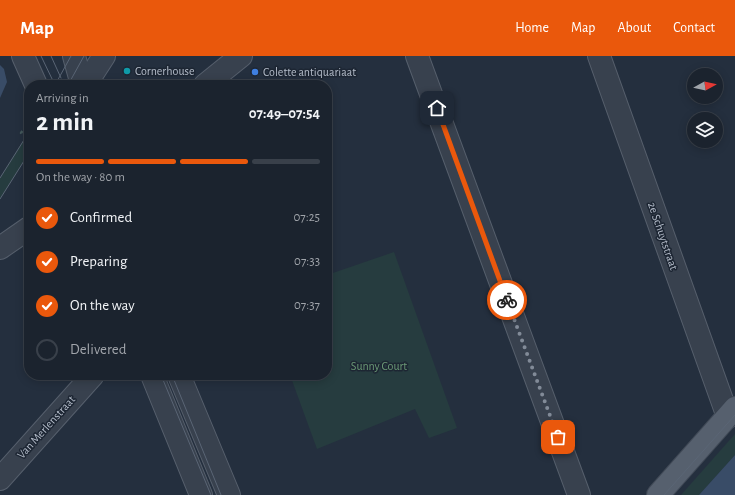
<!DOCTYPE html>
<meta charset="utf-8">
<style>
body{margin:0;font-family:"Alegreya Sans",sans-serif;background:#242b36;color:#f1f3f6;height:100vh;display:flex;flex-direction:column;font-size:15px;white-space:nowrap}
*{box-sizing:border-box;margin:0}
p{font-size:13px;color:#a0a4aa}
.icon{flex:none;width:22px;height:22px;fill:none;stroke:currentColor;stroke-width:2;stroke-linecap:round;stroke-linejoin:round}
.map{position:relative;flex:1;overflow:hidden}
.side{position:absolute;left:24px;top:24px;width:308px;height:300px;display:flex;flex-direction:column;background:#1b232e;border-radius:16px;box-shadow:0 2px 10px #0003,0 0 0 1px #39404a}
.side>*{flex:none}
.needle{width:26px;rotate:82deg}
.buttons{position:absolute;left:687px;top:12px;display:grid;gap:8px}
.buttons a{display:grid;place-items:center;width:36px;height:36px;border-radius:50%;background:#1b232e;box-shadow:0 2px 10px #0003,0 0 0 1px #39404a;font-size:20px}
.pin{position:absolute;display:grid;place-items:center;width:34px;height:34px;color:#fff;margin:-17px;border-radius:8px;box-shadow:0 2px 6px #0006}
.courier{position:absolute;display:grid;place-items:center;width:40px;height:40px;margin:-20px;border:3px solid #ea580c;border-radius:50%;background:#fff;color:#222;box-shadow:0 1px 5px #0007}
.overview em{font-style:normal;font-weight:700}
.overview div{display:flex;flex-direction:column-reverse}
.overview{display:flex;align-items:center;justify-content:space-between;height:68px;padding:0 12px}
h1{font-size:26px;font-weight:700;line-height:30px}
.bar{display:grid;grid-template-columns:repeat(4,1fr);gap:6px 4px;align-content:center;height:48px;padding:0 12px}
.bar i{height:5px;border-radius:3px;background:#39404a}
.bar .selected{background:#ea580c}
.bar p{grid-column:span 4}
ol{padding:0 12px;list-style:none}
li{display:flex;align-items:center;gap:12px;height:44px}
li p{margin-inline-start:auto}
li .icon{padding:4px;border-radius:50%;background:#ea580c;color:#fff;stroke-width:4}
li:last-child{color:#a0a4aa}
li i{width:22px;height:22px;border:2px solid #39404a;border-radius:50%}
header{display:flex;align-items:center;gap:24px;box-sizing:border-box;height:56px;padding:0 20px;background:#ea580c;color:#fff}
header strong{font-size:19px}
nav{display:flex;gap:22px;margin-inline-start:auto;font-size:14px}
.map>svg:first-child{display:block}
.green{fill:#263c3f}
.water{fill:#394c67}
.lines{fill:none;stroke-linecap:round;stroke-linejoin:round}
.minor-casing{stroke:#565f6c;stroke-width:24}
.major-casing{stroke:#414a57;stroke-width:24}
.path{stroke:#44595c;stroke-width:2.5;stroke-dasharray:3 3;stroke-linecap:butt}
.minor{stroke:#38414e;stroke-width:22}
.major{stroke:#56606e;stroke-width:22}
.tram{stroke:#5a6575;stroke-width:1}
.done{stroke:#828b98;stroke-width:4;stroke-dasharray:0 7.2}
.route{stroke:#ea580c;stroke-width:5}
.culture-dot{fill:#0f9aa8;stroke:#1d2633;stroke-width:1.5}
.shop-dot{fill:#3f7fe0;stroke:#1d2633;stroke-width:1.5}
.labels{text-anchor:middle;stroke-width:3;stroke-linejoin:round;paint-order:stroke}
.poi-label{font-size:12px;fill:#b4bcc9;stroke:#1d2633;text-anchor:start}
.street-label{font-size:12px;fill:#b4bcc9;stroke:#1d2633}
.park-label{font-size:12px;fill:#6b9a76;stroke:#1d2633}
</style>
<header>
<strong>Map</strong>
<nav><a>Home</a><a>Map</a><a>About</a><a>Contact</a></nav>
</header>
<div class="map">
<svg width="735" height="439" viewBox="0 0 735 439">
<rect width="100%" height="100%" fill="#242f3e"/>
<g class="green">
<path d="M 26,80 L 29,82 L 29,97 L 0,143 L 0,122 Z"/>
<path d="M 394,196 L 457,372 L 429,382 L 415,353 L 317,393 L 290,319 L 327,319 L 327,219 Z"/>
<path d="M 735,378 L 735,399 L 699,439 L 681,439 Z"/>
</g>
<g class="water">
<path d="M 0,9 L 4,13 L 7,26 L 0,42 Z"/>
<path d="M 735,399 L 735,439 L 699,439 Z"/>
</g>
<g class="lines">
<g class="minor-casing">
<g id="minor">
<path d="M 23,0 L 36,29"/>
<path d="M 74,0 L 82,29"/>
<path d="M 417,0 L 579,439"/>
<path d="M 599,0 L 728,361"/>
<path d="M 82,27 L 93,17 L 104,0"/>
<path d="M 205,29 L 241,0"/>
<path d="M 0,192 L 29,172"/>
<path d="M 152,319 L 201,439"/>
<path d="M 179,319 L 229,439"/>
<path d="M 0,423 L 93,319"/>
</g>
</g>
<g class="major-casing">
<path id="major" d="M 658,439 L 735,352"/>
</g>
<path class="path" d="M 29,65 L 21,77 L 29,82"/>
<use href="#minor" class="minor"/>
<use href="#major" class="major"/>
<g class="tram">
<path d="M 41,0 L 55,29"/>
<path d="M 51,0 L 61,22"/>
<path d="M 55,29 L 71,0"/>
<path d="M 68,29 L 84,0"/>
<path d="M 0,122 L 29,76"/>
<path d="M 0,143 L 29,97"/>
<path d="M 161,319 L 211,439"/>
<path d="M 172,319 L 221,439"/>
<path d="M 664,439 L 735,359"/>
</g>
</g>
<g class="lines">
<path class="done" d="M 507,244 L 558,381"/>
<path class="route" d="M 437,52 L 507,244"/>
</g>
<circle class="culture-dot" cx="127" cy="15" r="4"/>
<circle class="shop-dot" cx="255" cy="16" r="4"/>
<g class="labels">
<g class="poi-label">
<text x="135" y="19">Cornerhouse</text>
<text x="263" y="20">Colette antiquariaat</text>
</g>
<g class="street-label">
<text transform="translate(663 180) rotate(71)" y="4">2e Schuytstraat</text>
<text transform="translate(46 371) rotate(-48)" y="4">Van Merlenstraat</text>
</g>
<g class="park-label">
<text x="379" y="314">Sunny Court</text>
</g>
</g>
</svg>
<div class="buttons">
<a><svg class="needle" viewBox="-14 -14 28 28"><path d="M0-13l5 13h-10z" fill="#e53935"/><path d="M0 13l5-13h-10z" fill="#a0a4aa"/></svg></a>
<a><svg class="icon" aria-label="layers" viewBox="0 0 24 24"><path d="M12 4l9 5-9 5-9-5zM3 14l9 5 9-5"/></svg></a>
</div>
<div class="pin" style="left:558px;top:381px;background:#ea580c"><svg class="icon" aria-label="bag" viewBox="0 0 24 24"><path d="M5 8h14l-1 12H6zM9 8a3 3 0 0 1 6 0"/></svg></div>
<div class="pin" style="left:437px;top:52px;background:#1f2937"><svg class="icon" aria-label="home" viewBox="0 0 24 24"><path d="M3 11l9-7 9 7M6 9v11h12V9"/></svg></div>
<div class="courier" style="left:507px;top:244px"><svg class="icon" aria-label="bike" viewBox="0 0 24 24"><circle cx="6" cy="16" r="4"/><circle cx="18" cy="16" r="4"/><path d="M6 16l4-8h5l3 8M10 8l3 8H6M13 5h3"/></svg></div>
<section class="side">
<div class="overview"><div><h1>2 min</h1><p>Arriving in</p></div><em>07:49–07:54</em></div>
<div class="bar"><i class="selected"></i><i class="selected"></i><i class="selected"></i><i></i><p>On the way · 80 m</p></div>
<ol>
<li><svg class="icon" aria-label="check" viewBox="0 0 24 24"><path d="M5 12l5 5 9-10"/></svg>Confirmed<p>07:25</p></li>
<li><svg class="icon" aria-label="check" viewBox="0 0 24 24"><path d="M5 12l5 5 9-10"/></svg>Preparing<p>07:33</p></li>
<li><svg class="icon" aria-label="check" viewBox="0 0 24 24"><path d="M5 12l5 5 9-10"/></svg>On the way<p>07:37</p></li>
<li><i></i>Delivered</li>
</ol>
</section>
</div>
